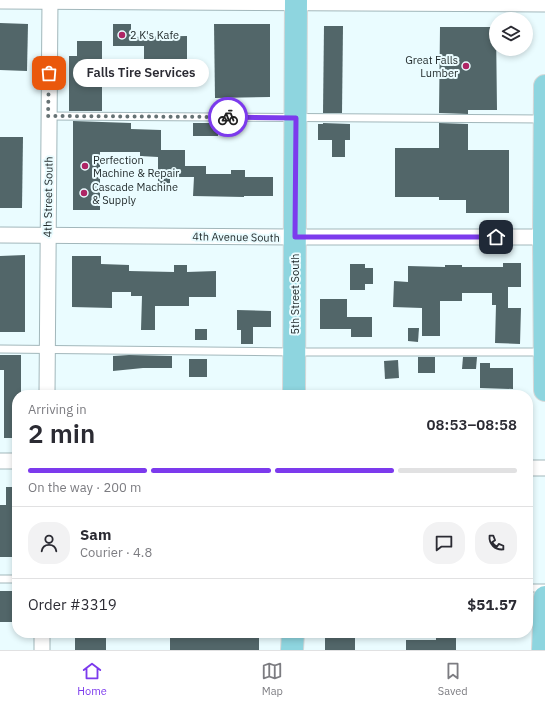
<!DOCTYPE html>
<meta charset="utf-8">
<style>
body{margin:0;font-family:"IBM Plex Sans",sans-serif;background:#f2f2f3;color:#2b2b33;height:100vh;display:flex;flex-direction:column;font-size:15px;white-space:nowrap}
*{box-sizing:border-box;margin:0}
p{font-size:13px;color:#7c7c81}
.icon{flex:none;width:22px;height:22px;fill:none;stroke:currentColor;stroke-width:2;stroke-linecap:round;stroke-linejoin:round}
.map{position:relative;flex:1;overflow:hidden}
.panel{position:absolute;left:12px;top:390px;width:521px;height:248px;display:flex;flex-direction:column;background:#fff;border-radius:16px;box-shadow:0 2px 6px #0003}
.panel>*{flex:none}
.tools{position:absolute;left:489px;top:12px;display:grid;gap:8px}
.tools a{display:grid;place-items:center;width:44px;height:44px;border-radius:50%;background:#fff;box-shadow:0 2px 6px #0003;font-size:20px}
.pin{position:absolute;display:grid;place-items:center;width:34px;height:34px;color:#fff;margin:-17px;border-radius:8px;box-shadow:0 2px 6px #0006}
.courier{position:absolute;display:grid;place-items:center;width:40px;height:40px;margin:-20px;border:3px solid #7c3aed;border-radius:50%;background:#fff;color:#222;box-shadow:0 1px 5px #0007}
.bubble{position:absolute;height:28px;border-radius:14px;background:#fff;box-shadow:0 2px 6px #0003;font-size:13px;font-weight:600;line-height:28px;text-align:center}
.overview em{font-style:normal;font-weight:600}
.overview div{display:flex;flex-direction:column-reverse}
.overview{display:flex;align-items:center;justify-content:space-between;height:68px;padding:0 16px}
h1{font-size:26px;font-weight:600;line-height:30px}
.bar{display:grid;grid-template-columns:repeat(4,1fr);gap:6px 4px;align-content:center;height:48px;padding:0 16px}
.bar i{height:5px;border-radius:3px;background:#e1e1e2}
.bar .on{background:#7c3aed}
.bar p{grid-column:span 4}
.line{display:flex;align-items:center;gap:10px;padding:0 16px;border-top:1px solid #e1e1e2}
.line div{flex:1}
.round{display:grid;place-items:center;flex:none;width:42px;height:42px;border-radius:16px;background:#f2f2f3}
.dock{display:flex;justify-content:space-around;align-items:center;height:56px;border-top:1px solid #e1e1e2;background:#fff;font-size:11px;color:#7c7c81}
.dock a{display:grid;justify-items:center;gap:2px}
.dock .on{color:#7c3aed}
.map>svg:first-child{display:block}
.building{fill:#526669}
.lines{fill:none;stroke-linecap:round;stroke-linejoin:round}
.lane-casing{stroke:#a2b7bb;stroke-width:9}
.street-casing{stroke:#a2b7bb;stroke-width:17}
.primary-casing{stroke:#d7d8d8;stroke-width:24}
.lane{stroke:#fff;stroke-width:7}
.street{stroke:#fff;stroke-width:15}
.primary{stroke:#8ed5df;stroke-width:22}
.done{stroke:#667274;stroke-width:4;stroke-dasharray:0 7.2}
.route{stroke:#7c3aed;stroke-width:5}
.poi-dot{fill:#af2565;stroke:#eafcff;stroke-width:1.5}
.labels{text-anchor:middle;stroke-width:4;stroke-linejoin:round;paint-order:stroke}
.poi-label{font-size:11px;fill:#1f2829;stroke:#eafcff;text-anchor:start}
.street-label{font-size:11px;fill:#1f2829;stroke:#eafcff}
</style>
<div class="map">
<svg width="545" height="650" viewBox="0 0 545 650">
<rect width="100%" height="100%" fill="#eafcff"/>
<g class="building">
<path d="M 0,23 L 28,24 L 27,71 L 0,70 Z"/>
<path d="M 113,24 L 131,24 L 131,37 L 187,36 L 187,60 L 144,61 L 144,46 L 113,46 Z"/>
<path d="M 214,24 L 270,24 L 270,97 L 215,98 Z"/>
<path d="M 324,26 L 343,26 L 342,113 L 323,113 Z"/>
<path d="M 440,27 L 496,27 L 497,110 L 468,110 L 468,114 L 439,113 Z"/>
<path d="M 77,41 L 102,41 L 102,111 L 69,111 L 69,56 L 77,56 Z"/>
<path d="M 73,121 L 131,123 L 131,129 L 161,130 L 161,150 L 185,150 L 185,166 L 206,166 L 206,174 L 231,174 L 231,170 L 245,170 L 245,177 L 273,177 L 273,196 L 244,196 L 244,197 L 193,196 L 194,177 L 170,177 L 170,190 L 158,190 L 158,157 L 140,156 L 140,152 L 100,152 L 100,210 L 73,210 Z"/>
<rect x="193" y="123" width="25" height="13"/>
<path d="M 323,123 L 350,124 L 350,140 L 345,140 L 345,157 L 332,157 L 332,140 L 318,140 L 318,124 L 323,124 Z"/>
<path d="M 439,123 L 468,124 L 468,150 L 509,150 L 509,213 L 466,213 L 466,200 L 439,200 L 439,197 L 395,197 L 395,148 L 439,148 Z"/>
<path d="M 0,137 L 23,137 L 22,208 L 0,208 Z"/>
<path d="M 25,255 L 25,332 L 0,332 L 0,256 Z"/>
<path d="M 72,256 L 101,256 L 101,264 L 129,265 L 129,271 L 174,272 L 174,265 L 187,265 L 187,272 L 216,271 L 216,297 L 189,297 L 189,306 L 155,306 L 155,330 L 141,330 L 142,296 L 131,296 L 131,292 L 112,292 L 112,308 L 72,307 Z"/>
<path d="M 503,263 L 521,263 L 521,287 L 508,287 L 508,308 L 521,308 L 520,344 L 495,343 L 496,305 L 492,305 L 492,293 L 462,293 L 462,301 L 440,301 L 440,336 L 422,336 L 422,308 L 393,307 L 394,281 L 408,282 L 408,266 L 445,267 L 445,265 L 462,265 L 462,267 L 503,267 Z"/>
<path d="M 350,264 L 365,264 L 365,268 L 373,268 L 373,284 L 365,284 L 365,290 L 350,290 Z"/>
<path d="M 320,299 L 347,299 L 347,317 L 372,317 L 372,337 L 351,337 L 351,329 L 320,329 Z"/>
<path d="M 237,310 L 271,311 L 271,327 L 253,327 L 253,344 L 241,344 L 241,330 L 237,330 Z"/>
<path d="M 408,328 L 419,328 L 418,342 L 408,341 Z"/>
<rect x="195" y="329" width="12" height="11"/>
<path d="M 0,355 L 21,355 L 21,394 L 17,394 L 17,438 L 4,438 L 4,370 L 0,370 Z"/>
<path d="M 129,355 L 172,356 L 172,368 L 143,368 L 113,371 L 113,356 Z"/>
<rect x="418" y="357" width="17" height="16"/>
<path d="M 463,357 L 477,357 L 476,369 L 462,369 Z"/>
<rect x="189" y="359" width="18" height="18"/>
<path d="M 398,360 L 399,378 L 385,379 L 384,361 Z"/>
<path d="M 480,363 L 490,363 L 490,368 L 513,368 L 513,389 L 480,388 Z"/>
<path d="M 6,487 L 17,487 L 17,557 L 0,557 L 0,505 L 6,505 Z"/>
<rect x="0" y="591" width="17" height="31"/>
<path d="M 75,633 L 92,633 L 92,638 L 106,638 L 106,650 L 75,650 Z"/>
<path d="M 202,633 L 259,633 L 259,650 L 170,650 L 170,635 L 202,635 Z"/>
<path d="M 343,633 L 355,633 L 355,650 L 325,650 L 325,638 L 343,638 Z"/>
<path d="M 436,633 L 456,633 L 456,650 L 406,650 L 406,640 L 436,640 Z"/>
</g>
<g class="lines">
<g class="lane-casing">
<g id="lane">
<path d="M 49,116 L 542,119"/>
<path d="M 0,349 L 294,352 L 543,352"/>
<path d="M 0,579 L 17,579"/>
<path d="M 528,588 L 545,588"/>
</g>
</g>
<g class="street-casing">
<g id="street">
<path d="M 0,1 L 545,4"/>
<path d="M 0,235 L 295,237 L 545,237"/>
<path d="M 47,395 L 50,0"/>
<path d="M 0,461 L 17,461"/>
<path d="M 528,468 L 545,468"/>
<path d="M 42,650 L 42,633"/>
</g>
</g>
<g class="primary-casing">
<g id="primary">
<path d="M 545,86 L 544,237 L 545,390"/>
<path d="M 294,395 L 296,0"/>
<path d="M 292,650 L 293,633"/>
<path d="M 543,650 L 545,597"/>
</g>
</g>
<use href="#lane" class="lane"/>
<use href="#street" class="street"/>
<use href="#primary" class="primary"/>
</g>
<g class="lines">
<path class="done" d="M 49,73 L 48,116 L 228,117"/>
<path class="route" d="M 228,117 L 296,118 L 295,237 L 496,237"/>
</g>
<g class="poi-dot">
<circle cx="122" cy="35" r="4"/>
<circle cx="466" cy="66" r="4"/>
<circle cx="85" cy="166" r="4"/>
<circle cx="84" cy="193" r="4"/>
</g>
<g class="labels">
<g class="poi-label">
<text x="130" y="39">2 K's Kafe</text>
<text x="458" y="64" text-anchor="end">Great Falls<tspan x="458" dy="13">Lumber</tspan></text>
<text x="93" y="164">Perfection<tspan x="93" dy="13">Machine &amp; Repair</tspan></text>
<text x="92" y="191">Cascade Machine<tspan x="92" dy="13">&amp; Supply</tspan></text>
</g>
<g class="street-label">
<text transform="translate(48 197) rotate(-89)" y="4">4th Street South</text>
<text transform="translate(236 237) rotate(1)" y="4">4th Avenue South</text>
<text transform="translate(295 294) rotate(-90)" y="4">5th Street South</text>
</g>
</g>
</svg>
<div class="tools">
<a><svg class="icon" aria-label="layers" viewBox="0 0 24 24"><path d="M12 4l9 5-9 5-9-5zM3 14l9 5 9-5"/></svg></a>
</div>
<div class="pin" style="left:49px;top:73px;background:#ea580c"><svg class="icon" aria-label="bag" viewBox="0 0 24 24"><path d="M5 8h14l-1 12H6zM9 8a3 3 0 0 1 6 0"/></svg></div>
<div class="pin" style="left:496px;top:237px;background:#1f2937"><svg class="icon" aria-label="home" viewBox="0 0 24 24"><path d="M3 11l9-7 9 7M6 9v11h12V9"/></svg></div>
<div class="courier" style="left:228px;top:117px"><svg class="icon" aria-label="bike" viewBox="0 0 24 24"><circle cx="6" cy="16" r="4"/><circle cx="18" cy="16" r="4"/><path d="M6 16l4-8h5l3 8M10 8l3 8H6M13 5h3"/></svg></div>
<div class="bubble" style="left:73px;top:59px;width:136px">Falls Tire Services</div>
<section class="panel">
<div class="overview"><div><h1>2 min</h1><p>Arriving in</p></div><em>08:53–08:58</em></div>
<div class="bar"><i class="on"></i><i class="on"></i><i class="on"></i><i></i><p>On the way · 200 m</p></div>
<div class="line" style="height:72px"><a class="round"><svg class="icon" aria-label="person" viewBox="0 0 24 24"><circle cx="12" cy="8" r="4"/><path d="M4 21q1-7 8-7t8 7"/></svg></a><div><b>Sam</b><p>Courier · 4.8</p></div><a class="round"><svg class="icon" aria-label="chat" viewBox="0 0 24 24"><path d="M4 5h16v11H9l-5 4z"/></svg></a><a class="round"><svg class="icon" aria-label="phone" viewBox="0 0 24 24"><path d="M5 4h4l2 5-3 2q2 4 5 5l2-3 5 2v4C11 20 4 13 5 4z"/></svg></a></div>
<div class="line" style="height:52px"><div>Order #3319</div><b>$51.57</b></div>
</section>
</div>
<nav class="dock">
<a class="on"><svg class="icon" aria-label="home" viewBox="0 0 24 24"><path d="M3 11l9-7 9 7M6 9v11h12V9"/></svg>Home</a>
<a><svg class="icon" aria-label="map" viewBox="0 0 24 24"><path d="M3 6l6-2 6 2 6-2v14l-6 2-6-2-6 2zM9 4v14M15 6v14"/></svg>Map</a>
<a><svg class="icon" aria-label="saved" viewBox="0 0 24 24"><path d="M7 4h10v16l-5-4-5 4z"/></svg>Saved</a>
</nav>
